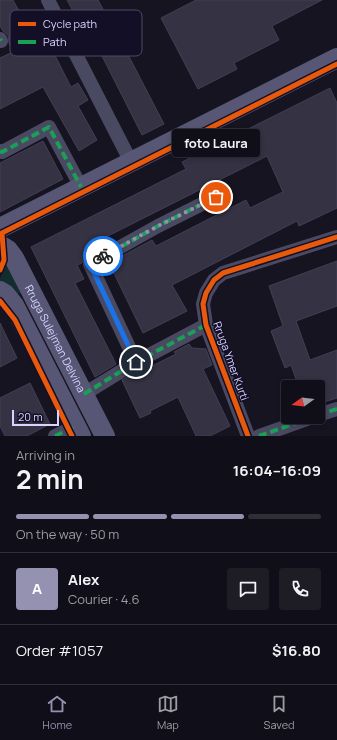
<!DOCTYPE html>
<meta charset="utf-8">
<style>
body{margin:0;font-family:Manrope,sans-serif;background:#1e1d26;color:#f1f3f6;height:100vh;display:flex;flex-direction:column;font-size:15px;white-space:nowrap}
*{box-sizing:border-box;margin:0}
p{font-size:13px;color:#9c9ca2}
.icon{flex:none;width:22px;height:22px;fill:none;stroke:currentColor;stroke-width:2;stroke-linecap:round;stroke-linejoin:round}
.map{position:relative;height:436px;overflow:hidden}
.panel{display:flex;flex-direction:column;background:#100f19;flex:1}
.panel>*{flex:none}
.needle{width:26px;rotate:255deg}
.buttons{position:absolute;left:281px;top:380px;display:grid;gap:8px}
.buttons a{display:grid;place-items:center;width:44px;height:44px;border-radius:4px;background:#100f19;box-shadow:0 2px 6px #0003,0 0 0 1px #302f38;font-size:20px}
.scale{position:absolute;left:12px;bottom:10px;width:47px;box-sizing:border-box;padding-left:4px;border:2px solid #d9d4ff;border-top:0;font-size:11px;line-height:14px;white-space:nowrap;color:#d9d4ff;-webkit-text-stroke:3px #130f26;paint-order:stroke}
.pin{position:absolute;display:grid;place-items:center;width:34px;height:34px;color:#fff;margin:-17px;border:2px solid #fff;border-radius:50%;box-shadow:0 1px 4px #0007}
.courier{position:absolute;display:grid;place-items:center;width:40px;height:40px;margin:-20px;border:3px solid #1a73e8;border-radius:50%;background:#fff;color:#222;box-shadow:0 1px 5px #0007}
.bubble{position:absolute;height:28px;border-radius:4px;background:#100f19;box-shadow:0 2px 6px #0003,0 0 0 1px #302f38;font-size:13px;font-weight:700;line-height:28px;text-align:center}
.overview em{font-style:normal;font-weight:700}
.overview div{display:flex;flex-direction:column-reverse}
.overview{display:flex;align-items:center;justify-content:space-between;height:68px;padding:0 16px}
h1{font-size:26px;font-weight:700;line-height:30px}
.bar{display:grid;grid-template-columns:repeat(4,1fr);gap:6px 4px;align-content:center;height:48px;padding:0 16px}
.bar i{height:5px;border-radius:3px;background:#302f38}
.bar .current{background:#9591b1}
.bar p{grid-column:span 4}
.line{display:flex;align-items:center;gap:10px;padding:0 16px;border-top:1px solid #302f38}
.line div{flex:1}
.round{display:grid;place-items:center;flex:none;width:42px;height:42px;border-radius:4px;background:#1e1d26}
.tabs{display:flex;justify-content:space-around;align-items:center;height:56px;border-top:1px solid #302f38;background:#100f19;font-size:11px;color:#9c9ca2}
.tabs a{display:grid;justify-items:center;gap:2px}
.tabs .current{color:#9591b1}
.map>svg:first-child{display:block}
.green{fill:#132c2d}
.building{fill:#343243;stroke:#433f54}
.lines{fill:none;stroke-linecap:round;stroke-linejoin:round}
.street{stroke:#4a4962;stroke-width:14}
.secondary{stroke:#575674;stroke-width:20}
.quiet{stroke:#1a9f57;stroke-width:4;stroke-dasharray:8 4;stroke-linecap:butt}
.cycleway-casing{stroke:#130f26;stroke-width:8}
.cycleway{stroke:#e8590c;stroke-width:5}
.done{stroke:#9591b1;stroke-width:4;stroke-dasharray:0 7.2}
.route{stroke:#1a73e8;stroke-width:5}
.labels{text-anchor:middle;stroke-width:3;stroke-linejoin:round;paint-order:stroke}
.street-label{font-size:11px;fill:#d9d4ff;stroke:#130f26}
.key{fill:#130f26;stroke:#4e4a67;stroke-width:1}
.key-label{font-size:11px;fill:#d9d4ff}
</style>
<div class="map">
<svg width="337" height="436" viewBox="0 0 337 436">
<rect width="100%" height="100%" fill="#161421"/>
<path class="green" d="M 6,266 L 8,266 L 22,292 L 17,295 L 0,281 L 0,278 Z"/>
<g class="building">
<path d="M 0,0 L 13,0 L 34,39 L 44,34 L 71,87 L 78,83 L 88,100 L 78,106 L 97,140 L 79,151 L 43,87 L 0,109 L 0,58 L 13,52 L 9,43 L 8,35 L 3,31 L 0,26 Z"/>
<path d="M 67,0 L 98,0 L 110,22 L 86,35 Z"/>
<path d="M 196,0 L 322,0 L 272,26 L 279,40 L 234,63 L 237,69 L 198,89 L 161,18 Z"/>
<path d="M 123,45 L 164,124 L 142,135 L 102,56 Z"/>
<path d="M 330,88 L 337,103 L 337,208 L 299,226 L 297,221 L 172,285 L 187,311 L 143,333 L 109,263 L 152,240 L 156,246 L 246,200 L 250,208 L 283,192 L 267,156 L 86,247 L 90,254 L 83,259 L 82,263 L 77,265 L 84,279 L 75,283 L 116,364 L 95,377 L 31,247 L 186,169 L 182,162 Z"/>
<path d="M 43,141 L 63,179 L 0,212 L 0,163 Z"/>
<path d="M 337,261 L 337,306 L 296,321 L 310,360 L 337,350 L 337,398 L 318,404 L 318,387 L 299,387 L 291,365 L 285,368 L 271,331 L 283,326 L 269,286 Z"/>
<path d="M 0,323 L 17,358 L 0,367 Z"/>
<path d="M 189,344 L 192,348 L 206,349 L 212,365 L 203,369 L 230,426 L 210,436 L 196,436 L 178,397 L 150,411 L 151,413 L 140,418 L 122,380 L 149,365 L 150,367 L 176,354 L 174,352 Z"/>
<path d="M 30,383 L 50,424 L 27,436 L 5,436 L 0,426 L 0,398 Z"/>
</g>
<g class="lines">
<g class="street">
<path d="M 48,0 L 131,162"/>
<path d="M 0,39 L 1,41"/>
<path d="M 0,151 L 2,152 L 49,127 L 81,187"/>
<path d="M 136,362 L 90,264 L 158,226 L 216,197"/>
<path d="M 84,394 L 136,362 L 206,325"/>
<path d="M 318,415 L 337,409"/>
<path d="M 55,436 L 76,426"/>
<path d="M 248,436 L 206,325 L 203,304 L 206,293 L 214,280 L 223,273 L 337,237"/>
<path d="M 259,436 L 313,417"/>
</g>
<g class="secondary">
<path d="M 0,228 L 337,58"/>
<path id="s1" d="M 0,245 L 8,250 L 14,258 L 105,436"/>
<path d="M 0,291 L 5,294 L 14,305 L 81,436"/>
</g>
<g class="quiet">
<path d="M 0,39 L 1,41"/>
<path d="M 0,151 L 2,152 L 49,127 L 81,187"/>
<path d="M 136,362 L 90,264 L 158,226 L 216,197"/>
<path d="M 84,394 L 136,362 L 206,325"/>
<path d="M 318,415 L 337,409"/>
<path d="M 55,436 L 76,426"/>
<path d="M 259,436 L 313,417"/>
</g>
<g class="cycleway-casing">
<g id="cycleway">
<path d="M 0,270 L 4,260 L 2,233 L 337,64"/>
<path d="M 0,301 L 15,320 L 72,436"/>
<path d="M 248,436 L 206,325 L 203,304 L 206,293 L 214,280 L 223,273 L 337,237"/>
</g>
</g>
<use href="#cycleway" class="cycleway"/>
</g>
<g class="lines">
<path class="done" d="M 103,256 L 158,226 L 216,197"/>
<path class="route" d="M 103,256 L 90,264 L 136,362"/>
</g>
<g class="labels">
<g class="street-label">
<text dy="4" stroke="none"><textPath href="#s1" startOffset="110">Rruga Sulejman Delvina</textPath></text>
<text transform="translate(231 361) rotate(70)" y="4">Rruga Ymer Kurti</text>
</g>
</g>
<rect x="10" y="10" width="132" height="46" rx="6" class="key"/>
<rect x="18" y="22" width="18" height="4" fill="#e8590c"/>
<rect x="18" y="40" width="18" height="4" fill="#1a9f57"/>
<g class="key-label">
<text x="43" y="28">Cycle path</text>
<text x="43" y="46">Path</text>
</g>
</svg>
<div class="buttons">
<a><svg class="needle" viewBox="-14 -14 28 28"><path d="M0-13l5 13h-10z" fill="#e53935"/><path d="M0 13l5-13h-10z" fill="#9c9ca2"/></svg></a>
</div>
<div class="scale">20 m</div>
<div class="pin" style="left:216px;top:197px;background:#ea580c"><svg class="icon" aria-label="bag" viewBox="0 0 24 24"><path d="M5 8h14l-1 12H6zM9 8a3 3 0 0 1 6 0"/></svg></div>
<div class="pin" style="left:136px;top:362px;background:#1f2937"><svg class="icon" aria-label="home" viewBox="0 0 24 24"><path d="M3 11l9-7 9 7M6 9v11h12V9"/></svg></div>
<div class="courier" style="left:103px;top:256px"><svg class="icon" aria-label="bike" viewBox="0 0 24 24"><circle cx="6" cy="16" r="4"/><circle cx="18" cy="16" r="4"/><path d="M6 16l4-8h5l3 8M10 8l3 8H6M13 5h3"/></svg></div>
<div class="bubble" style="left:172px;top:129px;width:88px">foto Laura</div>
</div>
<section class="panel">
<div class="overview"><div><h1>2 min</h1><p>Arriving in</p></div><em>16:04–16:09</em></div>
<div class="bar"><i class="current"></i><i class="current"></i><i class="current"></i><i></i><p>On the way · 50 m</p></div>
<div class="line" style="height:72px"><b class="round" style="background:#9591b1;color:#fff">A</b><div><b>Alex</b><p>Courier · 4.6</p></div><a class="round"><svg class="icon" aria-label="chat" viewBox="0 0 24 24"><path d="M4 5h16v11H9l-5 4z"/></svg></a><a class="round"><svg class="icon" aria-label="phone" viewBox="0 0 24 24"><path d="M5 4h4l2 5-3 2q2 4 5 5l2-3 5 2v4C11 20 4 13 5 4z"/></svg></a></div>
<div class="line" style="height:52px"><div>Order #1057</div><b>$16.80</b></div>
</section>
<nav class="tabs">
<a class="current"><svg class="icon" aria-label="home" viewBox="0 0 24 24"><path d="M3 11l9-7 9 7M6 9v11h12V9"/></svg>Home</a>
<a><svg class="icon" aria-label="map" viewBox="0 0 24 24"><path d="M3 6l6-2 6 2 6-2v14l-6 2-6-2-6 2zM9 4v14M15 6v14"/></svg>Map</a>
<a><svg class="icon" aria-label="saved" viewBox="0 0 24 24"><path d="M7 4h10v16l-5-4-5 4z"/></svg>Saved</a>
</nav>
